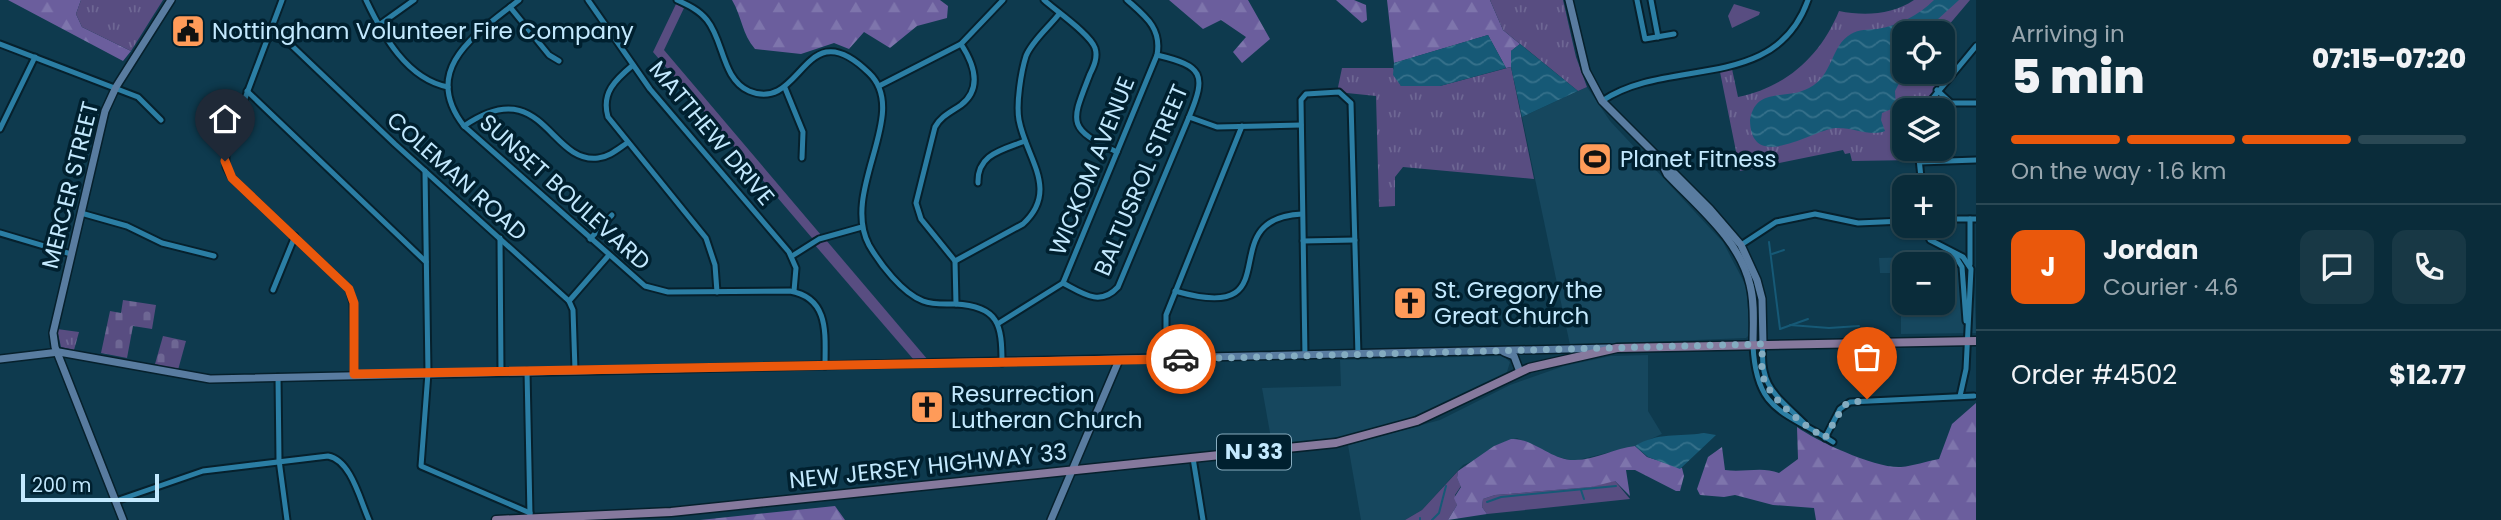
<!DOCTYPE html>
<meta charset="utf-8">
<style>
body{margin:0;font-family:Poppins,sans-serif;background:#183845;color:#f1f3f6;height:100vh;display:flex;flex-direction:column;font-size:26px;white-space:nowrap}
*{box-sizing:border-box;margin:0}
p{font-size:23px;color:#99a7af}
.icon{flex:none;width:38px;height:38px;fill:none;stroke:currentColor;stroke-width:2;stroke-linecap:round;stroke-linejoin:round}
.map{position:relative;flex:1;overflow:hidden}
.details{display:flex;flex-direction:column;background:#0a2c3a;width:525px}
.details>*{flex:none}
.controls{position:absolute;left:1892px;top:21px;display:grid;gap:14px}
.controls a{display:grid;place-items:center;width:63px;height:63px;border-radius:14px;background:#0a2c3a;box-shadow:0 2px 5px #0004,0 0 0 2px #2a4854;font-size:35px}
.scale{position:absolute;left:21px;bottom:18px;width:138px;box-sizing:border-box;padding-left:7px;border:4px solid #c3e9fe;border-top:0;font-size:19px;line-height:24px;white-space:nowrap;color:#c3e9fe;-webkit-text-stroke:5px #00202f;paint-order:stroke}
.pin{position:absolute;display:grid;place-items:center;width:60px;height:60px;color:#fff;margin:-72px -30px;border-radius:50% 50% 50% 0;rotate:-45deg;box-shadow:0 0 7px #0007}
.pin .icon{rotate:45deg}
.courier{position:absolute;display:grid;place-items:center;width:70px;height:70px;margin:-35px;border:5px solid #ea580c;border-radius:50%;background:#fff;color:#222;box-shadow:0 2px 9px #0007}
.headline em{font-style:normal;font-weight:800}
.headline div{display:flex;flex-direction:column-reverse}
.headline{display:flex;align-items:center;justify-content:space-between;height:119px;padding:0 35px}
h1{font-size:46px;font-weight:800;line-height:52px}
.bar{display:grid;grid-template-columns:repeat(4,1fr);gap:10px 7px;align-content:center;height:84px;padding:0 35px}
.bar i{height:9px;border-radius:5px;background:#2a4854}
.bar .active{background:#ea580c}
.bar p{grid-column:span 4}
.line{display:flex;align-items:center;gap:18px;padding:0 35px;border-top:2px solid #2a4854}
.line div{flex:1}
.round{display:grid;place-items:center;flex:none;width:74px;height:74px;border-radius:14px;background:#183845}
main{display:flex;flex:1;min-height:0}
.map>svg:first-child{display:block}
.built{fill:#16475e;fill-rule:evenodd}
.grass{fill:#584d81}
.forest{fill:url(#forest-firs)}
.cemetery{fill:url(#cemetery-stones)}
.park{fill:url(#park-tufts)}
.water{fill:url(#water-waves)}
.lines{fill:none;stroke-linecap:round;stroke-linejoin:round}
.stream{stroke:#165976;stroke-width:2}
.street-casing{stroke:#06202c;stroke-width:9}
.secondary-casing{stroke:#06202c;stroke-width:10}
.primary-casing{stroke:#06202c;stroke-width:11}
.street{stroke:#2b7ea4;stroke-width:5}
.secondary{stroke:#597ca0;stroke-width:7}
.primary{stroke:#86799d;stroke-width:8}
.done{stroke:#84acc0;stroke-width:7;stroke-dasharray:0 12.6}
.route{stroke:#ea580c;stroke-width:9}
.labels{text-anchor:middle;stroke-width:7;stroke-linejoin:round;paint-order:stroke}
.shield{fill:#00202f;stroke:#88adc0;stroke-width:2}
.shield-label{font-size:21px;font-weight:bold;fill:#c3e9fe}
.poi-label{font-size:23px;fill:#c3e9fe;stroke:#00202f;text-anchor:start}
.street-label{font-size:23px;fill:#c3e9fe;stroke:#00202f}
</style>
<main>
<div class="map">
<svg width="1976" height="520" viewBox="0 0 1976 520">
<defs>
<pattern id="forest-firs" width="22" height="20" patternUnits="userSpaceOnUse" patternTransform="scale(1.75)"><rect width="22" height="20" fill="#6b5e9d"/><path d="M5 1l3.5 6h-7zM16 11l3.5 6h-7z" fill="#7e75ac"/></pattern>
<pattern id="cemetery-stones" width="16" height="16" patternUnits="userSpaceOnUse" patternTransform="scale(1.75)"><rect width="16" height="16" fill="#584d81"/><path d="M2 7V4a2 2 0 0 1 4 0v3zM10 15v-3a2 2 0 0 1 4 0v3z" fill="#6e6794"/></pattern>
<pattern id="park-tufts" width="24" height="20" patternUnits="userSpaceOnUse" patternTransform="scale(1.75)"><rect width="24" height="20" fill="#584d81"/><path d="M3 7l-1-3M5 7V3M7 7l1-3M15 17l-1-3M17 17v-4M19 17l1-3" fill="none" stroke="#6e6794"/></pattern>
<pattern id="water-waves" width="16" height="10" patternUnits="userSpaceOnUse" patternTransform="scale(1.75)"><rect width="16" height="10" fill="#165976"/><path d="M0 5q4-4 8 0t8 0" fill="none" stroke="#36718b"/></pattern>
</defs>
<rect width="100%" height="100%" fill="#0e3a4e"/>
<g class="built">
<path d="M 1587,87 L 1610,121 L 1723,242 L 1746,286 L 1750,334 L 1746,338 L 1570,345 L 1522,117 Z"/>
<path d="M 1948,256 L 1973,260 L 1976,333 L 1901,334 L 1901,273 L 1880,273 L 1879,258 ZM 1904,264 L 1942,264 L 1942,303 L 1904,303 Z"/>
<path d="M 1648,355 L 1648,411 L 1662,434 L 1635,446 L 1574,461 L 1554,456 L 1517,438 L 1494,446 L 1483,457 L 1463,465 L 1422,510 L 1405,520 L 1361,520 L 1348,445 L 1440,420 L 1510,385 L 1564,366 L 1611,356 Z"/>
<path d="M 1503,356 L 1510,362 L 1507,372 L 1408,419 L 1347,436 L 1272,444 L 1262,388 L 1341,386 L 1340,360 Z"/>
</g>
<g class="grass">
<path d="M 676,4 L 684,8 L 664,50 L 821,235 L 812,238 L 653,52 Z"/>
<path d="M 1734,4 L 1760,12 L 1759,15 L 1732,28 L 1728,16 Z"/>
<path d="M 826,240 L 928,360 L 914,360 L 814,244 Z"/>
<path d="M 1458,471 L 1457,478 L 1461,486 L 1455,495 L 1457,505 L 1448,520 L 1405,520 L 1422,510 Z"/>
<path d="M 1605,481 L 1615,481 L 1630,499 L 1487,514 L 1482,507 L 1483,499 L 1495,495 L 1591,487 Z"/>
</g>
<g class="forest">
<path d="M 8,0 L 81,0 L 76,14 L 82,27 L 131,51 L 123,61 Z"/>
<path d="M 732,0 L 940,0 L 948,6 L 947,18 L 917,26 L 890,48 L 864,32 L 849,49 L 834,43 L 801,54 L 755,49 C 742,34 742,17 732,0 Z"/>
<path d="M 1169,0 L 1248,0 L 1270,39 L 1242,63 L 1233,52 L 1246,37 L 1221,20 L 1203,29 Z"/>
<path d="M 1336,0 L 1354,0 L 1366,5 L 1367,20 L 1362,23 Z"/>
<path d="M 1387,0 L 1490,0 L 1503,30 L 1520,44 L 1511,51 L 1511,67 L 1506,68 L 1488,35 L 1394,63 Z"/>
<path d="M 1976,403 L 1976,520 L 1816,520 L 1814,508 L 1773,505 L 1735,495 L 1724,497 L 1700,495 L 1697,489 L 1708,457 L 1722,447 L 1725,470 C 1744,473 1761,466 1779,473 L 1798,459 L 1797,427 C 1816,441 1877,469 1901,467 C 1914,466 1926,461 1939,459 L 1952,424 Z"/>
<path d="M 1511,439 C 1532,437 1552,461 1575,460 C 1596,460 1615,448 1635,446 L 1647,457 L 1682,468 L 1684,476 L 1680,491 L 1676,491 L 1635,470 L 1626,470 L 1630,496 L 1615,481 L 1591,487 L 1495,495 L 1483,499 L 1482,507 L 1487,514 L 1448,520 L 1457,505 L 1454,498 L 1461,487 L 1457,478 L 1458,471 L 1494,446 Z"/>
<path d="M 835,506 L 845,520 L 700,520 Z"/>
</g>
<g class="cemetery">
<path d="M 123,300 L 156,305 L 152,329 L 133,326 L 127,358 L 101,353 L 110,311 L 121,313 Z"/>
<path d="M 163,336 L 186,341 L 178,370 L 155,364 Z"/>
</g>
<g class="park">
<path d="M 81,0 L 163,0 L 131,51 L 82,27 L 76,14 Z"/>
<path d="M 1490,0 L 1563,0 L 1576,57 L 1587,87 L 1578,91 L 1503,30 Z"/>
<path d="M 1914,0 L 1970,0 L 1942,33 L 1904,33 L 1904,72 L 1942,72 L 1943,49 L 1957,62 L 1919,110 L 1904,110 L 1904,149 L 1914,149 L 1915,160 L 1852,161 L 1850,153 L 1845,154 L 1843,150 L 1740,171 L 1720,72 L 1732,69 L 1738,97 C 1786,87 1820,57 1839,11 C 1864,16 1892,15 1914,0 Z"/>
<path d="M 1511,67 L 1534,179 L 1403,167 L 1395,177 L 1395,206 L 1379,207 L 1376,96 L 1337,92 L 1342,68 L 1393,68 L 1401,86 L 1440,86 Z"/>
<path d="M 57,329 L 79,332 L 74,350 L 61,347 Z"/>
</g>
<g class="water">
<path d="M 1934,0 L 1959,0 L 1937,20 L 1932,33 L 1904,33 L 1905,72 L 1895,91 L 1896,107 L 1882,113 L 1881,120 L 1885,131 C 1870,137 1853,127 1836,128 C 1811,130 1751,174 1750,120 C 1756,86 1785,101 1809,88 C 1834,75 1830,46 1851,34 C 1859,29 1868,30 1877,29 C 1898,26 1919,15 1934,0 Z"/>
<path d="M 1488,35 L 1506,68 L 1440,86 L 1401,86 L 1393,75 L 1394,63 Z"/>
<path d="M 1520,44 L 1578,91 L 1522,117 L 1511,67 L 1511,51 Z"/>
<path d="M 1704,433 L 1716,435 L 1680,469 L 1648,457 L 1635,446 C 1658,432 1678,437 1704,433 Z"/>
</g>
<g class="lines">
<g class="stream">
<path d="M 1769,242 L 1780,329 L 1808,319"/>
<path d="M 1772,254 L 1784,250"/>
<path d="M 1790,325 L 1829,328 L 1859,326"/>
<path d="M 1581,490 L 1584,499"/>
<path d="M 1487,502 L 1501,497 L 1616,486"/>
<path d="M 1420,518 L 1420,520"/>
<path d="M 1432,520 L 1439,513 L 1446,486"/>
</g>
<g class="street-casing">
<g id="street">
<path d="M 282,0 L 226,149 L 226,167 L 232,178 L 349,289 L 353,303 L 354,374"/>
<path d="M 366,0 C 383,36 407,79 448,87"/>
<path d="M 519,0 C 478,33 419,68 464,126 L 645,286 L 668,292 L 790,291 C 830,298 825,335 825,366"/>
<path d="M 588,0 L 650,89 L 789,252 L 796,268 L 794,291"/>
<path d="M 677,0 C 688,5 699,10 707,20 C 724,41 722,79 749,91 C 803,114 803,8 869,73 C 911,113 840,190 869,245 C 880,264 902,293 923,301 C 934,305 944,304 955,304 C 999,306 1002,325 1002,363"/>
<path d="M 1044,0 C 1056,11 1090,34 1095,48 C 1098,57 1094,66 1090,74 C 1071,123 1066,128 1117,152"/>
<path d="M 1637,0 L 1645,39 L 1674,34"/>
<path d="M 1651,0 L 1658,37"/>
<path d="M 510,7 L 549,55 L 559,61"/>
<path d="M 379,25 L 414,0"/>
<path d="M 268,35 L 287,41 L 395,144 L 569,301 L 573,310 L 575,370"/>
<path d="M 0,44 L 138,97 L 161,120"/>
<path d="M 633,65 C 615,80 601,93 608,117 L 706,238 L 715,265 L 717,292"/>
<path d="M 879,86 L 961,44 L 1003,0"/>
<path d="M 785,88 L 803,132 L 802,158"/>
<path d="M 1937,90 L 1951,103 L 1976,103"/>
<path d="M 247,91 L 426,262"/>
<path d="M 1602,101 C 1668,56 1775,94 1808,0"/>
<path d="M 1923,110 L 1976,46"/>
<path d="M 1189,117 L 1217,127 L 1301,125"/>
<path d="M 464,126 C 543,72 549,164 598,158 C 609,157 618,149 627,143"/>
<path d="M 0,129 L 35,57"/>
<path d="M 1918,149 L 1922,187"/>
<path d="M 1920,162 L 1976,160"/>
<path d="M 425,171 L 428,373 L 421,466 L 530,513"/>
<path d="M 978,183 C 977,154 1002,150 1025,141"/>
<path d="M 81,213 L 127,226 L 162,243 L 214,256"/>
<path d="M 1942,219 L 1976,219"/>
<path d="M 1924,226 L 1930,240 L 1963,257 L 1971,269 L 1966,369 L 1960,396"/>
<path d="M 0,233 L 71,254"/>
<path d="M 500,238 L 501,372"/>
<path d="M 590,239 L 612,215"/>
<path d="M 1303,241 L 1355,240"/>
<path d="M 1741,245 L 1776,222 L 1815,214 L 1858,223 L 1904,221"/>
<path d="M 1954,254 L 1962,267 L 1966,321"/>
<path d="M 792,256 L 819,239 L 862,227"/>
<path d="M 955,261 L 1023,224 C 1060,190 1026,158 1019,120 C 1016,104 1021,72 1026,56 C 1032,41 1049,27 1059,14"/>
<path d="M 1970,264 L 1970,219"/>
<path d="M 1063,283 C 1082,293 1100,307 1118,287 L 1189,117 C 1207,74 1203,66 1157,55"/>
<path d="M 273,290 L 295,236"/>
<path d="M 1175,291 C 1296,326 1208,218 1302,214"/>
<path d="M 569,301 L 609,255"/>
<path d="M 956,304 L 955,261 L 921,219 L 916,203 L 935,127 C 941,116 951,112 961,105 C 983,88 974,64 961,44"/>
<path d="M 999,323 L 1063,283 L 1157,55 C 1162,28 1145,16 1127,0"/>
<path d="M 1763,344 C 1759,387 1776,395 1804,423"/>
<path d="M 1753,345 C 1756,411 1782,410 1833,442"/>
<path d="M 1305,356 L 1301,100 L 1306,94 L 1339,92 L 1351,103 L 1358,355"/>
<path d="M 1166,359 L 1166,315 L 1242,126"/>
<path d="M 527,371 L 530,515"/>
<path d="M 278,377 L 279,460 L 287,520"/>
<path d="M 1825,438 L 1840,409 L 1850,402 L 1974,396"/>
<path d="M 1193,458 L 1203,520"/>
<path d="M 116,501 L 203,471 L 328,456 C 351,460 360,500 369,520"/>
</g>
</g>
<g class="secondary-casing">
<g id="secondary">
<path d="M 1569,0 L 1586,71 L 1602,101 L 1710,209 L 1741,245 L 1757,280 L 1762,299 L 1763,344"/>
<path d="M 1662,164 L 1667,174 C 1697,206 1740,240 1750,285 C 1755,304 1753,325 1753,345"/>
<path d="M 1504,352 L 1514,356 L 1520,372"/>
<path d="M 0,359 L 59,352 L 210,379 L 1609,348"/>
<path d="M 123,520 L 55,347 L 53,333 L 105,111 L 116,87 L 171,0"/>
<path d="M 1051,520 L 1119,360"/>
</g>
</g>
<g class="primary-casing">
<path id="primary" d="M 496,520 L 671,512 L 1336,443 L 1417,421 L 1529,368 L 1617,348 L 1976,341"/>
</g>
<use href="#street" class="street"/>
<use href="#secondary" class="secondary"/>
<use href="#primary" class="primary"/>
</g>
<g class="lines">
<path class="done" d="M 1181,359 L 1763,344 C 1762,357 1760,370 1765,382 C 1776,404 1805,426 1825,438 L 1844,405 L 1867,399"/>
<path class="route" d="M 225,161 L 232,178 L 349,289 L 354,303 L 354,374 L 1181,359"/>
</g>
<defs>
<g id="civic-square" transform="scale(1.75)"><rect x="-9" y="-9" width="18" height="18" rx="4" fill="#ff9b59" stroke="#00202f"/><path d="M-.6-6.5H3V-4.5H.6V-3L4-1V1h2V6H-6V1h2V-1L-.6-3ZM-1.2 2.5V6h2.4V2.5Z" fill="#111"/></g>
<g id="stadium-square" transform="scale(1.75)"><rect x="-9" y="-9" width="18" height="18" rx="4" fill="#ff9b59" stroke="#00202f"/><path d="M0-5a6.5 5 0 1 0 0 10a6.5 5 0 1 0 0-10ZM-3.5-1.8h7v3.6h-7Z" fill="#111"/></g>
<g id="church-square" transform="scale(1.75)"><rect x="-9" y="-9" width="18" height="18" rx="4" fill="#ff9b59" stroke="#00202f"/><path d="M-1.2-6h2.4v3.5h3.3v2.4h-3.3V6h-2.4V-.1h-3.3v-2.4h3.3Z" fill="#111"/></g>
</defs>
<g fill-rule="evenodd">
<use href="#civic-square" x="188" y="31"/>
<use href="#stadium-square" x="1595" y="159"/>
<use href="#church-square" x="1410" y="303"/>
<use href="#church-square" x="927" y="407"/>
</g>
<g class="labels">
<rect class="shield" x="1217" y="434.5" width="74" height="35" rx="5"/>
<g class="shield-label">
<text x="1254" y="459">NJ 33</text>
</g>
<g class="poi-label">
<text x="212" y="39">Nottingham Volunteer Fire Company</text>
<text x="1620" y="167">Planet Fitness</text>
<text x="1434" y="298">St. Gregory the<tspan x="1434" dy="26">Great Church</tspan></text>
<text x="951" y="402">Resurrection<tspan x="951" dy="26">Lutheran Church</tspan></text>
</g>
<g class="street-label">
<text transform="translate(712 133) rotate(50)" y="8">MATTHEW DRIVE</text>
<text transform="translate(1092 166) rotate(-68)" y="8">WICKOM AVENUE</text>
<text transform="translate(457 176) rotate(42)" y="8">COLEMAN ROAD</text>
<text transform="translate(1141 180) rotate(-67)" y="8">BALTUSROL STREET</text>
<text transform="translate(70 185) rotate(-76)" y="8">MERCER STREET</text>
<text transform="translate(565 192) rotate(42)" y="8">SUNSET BOULEVARD</text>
<text transform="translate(928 466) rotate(-6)" y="8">NEW JERSEY HIGHWAY 33</text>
</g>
</g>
</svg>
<div class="controls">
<a><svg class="icon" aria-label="locate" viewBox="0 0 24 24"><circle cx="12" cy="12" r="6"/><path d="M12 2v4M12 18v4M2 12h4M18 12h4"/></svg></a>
<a><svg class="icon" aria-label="layers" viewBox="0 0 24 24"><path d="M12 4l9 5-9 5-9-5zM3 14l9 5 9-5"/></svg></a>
<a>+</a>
<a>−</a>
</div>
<div class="scale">200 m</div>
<div class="pin" style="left:1867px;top:399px;background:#ea580c"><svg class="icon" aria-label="bag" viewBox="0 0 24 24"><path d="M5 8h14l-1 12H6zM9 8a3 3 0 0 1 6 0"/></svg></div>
<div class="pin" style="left:225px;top:161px;background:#1f2937"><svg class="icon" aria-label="home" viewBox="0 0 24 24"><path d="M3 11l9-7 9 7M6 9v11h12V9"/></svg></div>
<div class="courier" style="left:1181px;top:359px"><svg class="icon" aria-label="car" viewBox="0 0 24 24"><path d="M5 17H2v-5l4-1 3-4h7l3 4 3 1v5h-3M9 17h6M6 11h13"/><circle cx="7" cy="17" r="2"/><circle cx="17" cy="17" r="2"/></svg></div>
</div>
<section class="details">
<div class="headline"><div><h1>5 min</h1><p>Arriving in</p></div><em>07:15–07:20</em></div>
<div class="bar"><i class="active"></i><i class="active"></i><i class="active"></i><i></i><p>On the way · 1.6 km</p></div>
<div class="line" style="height:126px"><b class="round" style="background:#ea580c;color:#fff">J</b><div><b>Jordan</b><p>Courier · 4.6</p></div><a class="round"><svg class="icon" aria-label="chat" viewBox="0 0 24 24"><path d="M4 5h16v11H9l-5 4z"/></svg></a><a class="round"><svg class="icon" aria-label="phone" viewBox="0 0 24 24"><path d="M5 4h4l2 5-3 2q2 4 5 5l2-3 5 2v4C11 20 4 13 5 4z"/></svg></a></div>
<div class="line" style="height:91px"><div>Order #4502</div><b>$12.77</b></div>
</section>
</main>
